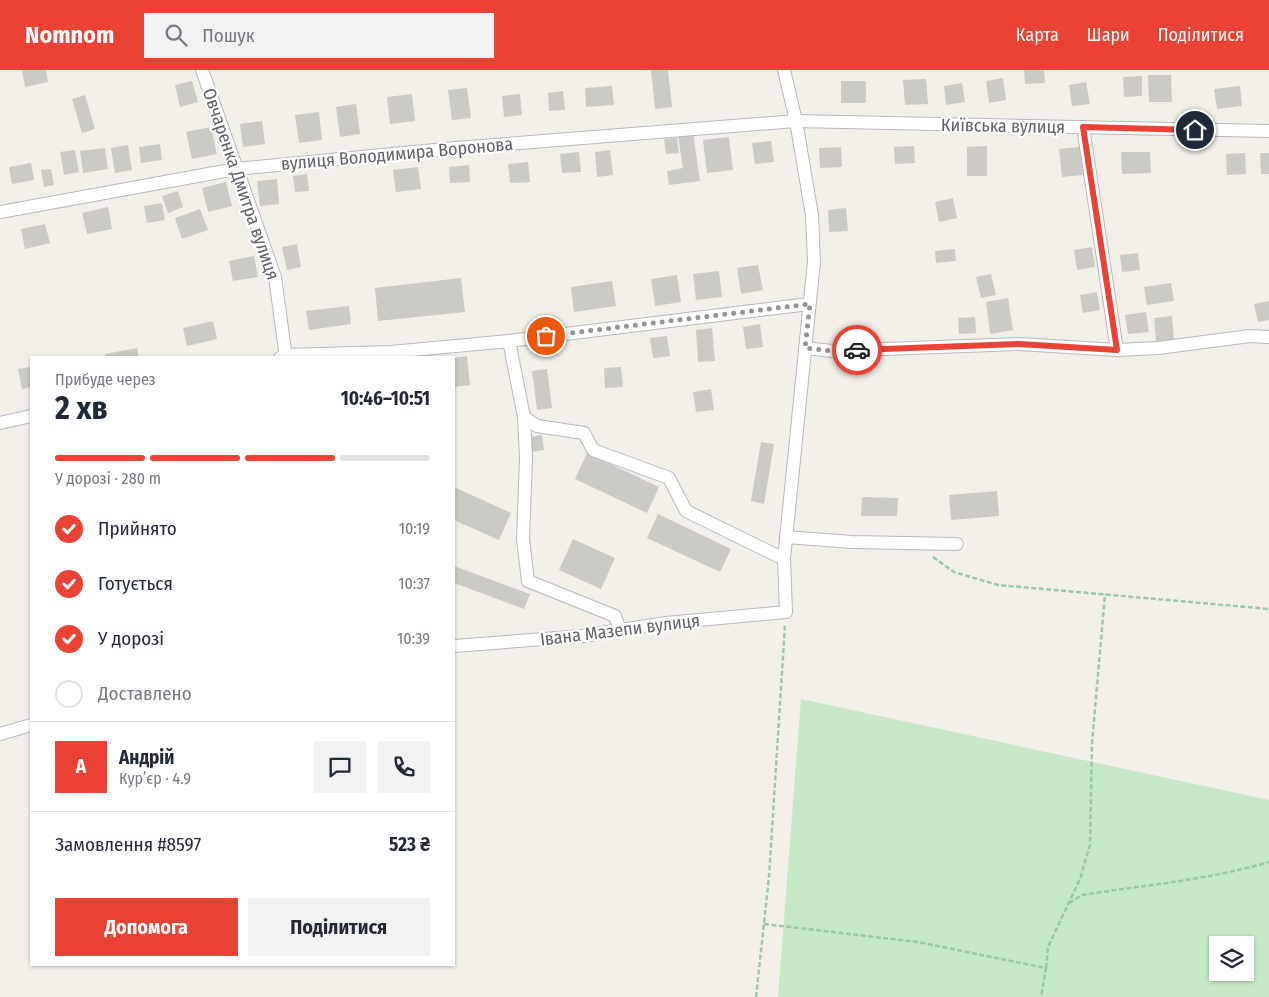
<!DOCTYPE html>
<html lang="uk">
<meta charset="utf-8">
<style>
body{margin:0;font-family:"Fira Sans Condensed",sans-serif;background:#f2f2f3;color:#1f2937;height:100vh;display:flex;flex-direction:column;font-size:19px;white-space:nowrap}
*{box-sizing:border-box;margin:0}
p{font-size:16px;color:#747a83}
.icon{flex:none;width:28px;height:28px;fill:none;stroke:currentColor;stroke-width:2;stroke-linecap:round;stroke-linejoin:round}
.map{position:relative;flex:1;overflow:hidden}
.side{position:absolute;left:30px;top:286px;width:425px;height:610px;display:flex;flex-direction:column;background:#fff;border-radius:0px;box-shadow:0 1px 4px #0004}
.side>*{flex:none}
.fabs{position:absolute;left:1209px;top:866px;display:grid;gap:10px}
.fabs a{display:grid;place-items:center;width:45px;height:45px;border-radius:0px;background:#fff;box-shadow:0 1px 4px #0004;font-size:25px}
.pin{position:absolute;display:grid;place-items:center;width:42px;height:42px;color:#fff;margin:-21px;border:2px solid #fff;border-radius:50%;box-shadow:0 1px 5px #0007}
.courier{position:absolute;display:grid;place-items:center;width:50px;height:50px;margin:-25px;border:4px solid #ea4335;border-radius:50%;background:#fff;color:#222;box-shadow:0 1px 6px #0007}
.head em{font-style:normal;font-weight:700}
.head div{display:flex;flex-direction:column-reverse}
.head{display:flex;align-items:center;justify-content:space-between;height:85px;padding:0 25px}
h1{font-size:32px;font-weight:700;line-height:38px}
.bar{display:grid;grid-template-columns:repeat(4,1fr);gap:8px 5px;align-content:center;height:60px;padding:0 25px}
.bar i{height:6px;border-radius:4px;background:#e0e1e3}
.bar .selected{background:#ea4335}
.bar p{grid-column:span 4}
.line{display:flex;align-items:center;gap:12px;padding:0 25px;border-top:1px solid #e0e1e3}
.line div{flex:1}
.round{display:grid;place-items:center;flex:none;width:52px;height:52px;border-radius:0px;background:#f2f2f3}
ol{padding:0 25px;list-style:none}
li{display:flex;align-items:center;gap:15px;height:55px}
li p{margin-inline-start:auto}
li .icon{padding:5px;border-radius:50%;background:#ea4335;color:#fff;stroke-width:4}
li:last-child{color:#747a83}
li i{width:28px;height:28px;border:2px solid #e0e1e3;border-radius:50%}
.action{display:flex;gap:10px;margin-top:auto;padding:10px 25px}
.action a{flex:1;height:58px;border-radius:0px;background:#ea4335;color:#fff;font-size:20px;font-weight:700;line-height:58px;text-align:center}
.action a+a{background:#f2f2f3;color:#1f2937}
header{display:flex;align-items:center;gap:30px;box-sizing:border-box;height:70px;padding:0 25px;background:#ea4335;color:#fff}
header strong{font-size:24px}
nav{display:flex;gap:28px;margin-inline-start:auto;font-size:18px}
.search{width:350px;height:45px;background:#f2f2f3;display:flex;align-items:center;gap:12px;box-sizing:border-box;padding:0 18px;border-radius:0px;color:#747a83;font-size:19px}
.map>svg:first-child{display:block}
.green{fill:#c5e8c5;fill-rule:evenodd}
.building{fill:#cccac5}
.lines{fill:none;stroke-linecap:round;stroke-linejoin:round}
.street-casing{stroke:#b5b8bc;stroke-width:14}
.path{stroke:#9cc7a9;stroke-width:2.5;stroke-dasharray:5 2.5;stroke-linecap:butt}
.street{stroke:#fff;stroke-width:12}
.done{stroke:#929495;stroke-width:5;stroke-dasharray:0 9}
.route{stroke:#ea4335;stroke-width:6}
.labels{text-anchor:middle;stroke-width:4.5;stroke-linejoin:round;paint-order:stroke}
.street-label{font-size:18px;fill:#5f6368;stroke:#fff}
</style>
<header>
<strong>Nomnom</strong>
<div class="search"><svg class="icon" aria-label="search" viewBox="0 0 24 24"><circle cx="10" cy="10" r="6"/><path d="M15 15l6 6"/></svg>Пошук</div>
<nav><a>Карта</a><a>Шари</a><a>Поділитися</a></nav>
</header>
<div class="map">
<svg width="1269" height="927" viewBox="0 0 1269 927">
<rect width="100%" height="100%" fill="#f1efe8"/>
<path class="green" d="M 801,629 L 1269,730 L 1269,927 L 778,927 ZM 1218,875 L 1245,875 L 1245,902 L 1218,902 Z"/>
<g class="building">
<path d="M 22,0 L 46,0 L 48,12 L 25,17 Z"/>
<path d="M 651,0 L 668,0 L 672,37 L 655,39 Z"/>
<path d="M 1024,0 L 1044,0 L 1045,13 L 1025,14 Z"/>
<path d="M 1148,5 L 1171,5 L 1172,32 L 1149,32 Z"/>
<path d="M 1142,6 L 1142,26 L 1124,27 L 1123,7 Z"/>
<path d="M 1003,8 L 1006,30 L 989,33 L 986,11 Z"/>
<path d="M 926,9 L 928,34 L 905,35 L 903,10 Z"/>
<path d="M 192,11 L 198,32 L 180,37 L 175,15 Z"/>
<rect x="841" y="11" width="25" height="22"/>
<path d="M 1086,12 L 1090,34 L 1072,36 L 1069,15 Z"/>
<path d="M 962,13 L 965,32 L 946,35 L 944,16 Z"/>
<path d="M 612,16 L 614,35 L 586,37 L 585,18 Z"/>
<path d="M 1240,16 L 1242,36 L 1217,39 L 1214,19 Z"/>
<path d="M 467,18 L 471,48 L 452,50 L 448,20 Z"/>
<path d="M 563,21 L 565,40 L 549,41 L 548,23 Z"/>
<path d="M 412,24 L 415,51 L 390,54 L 387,27 Z"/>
<path d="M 520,24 L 522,45 L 504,47 L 502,26 Z"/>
<path d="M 85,25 L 95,59 L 82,63 L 72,29 Z"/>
<path d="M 356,34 L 360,64 L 340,67 L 336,37 Z"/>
<path d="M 319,42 L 322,70 L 299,73 L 295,45 Z"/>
<path d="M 262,51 L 265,74 L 243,77 L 240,54 Z"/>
<path d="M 211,57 L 217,84 L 192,89 L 186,62 Z"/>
<path d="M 693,63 L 700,111 L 669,115 L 667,101 L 683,98 L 678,66 Z"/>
<path d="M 729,67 L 733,100 L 707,103 L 703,70 Z"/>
<path d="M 677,68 L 679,83 L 666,84 L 664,69 Z"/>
<path d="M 771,71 L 774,92 L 755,94 L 752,73 Z"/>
<path d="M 160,74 L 162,90 L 141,93 L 139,77 Z"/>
<path d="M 128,75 L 132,100 L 115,103 L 111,78 Z"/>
<path d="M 914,76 L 915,93 L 895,94 L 894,77 Z"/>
<path d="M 987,76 L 987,106 L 967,106 L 967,77 Z"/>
<path d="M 841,77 L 842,97 L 820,98 L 819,78 Z"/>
<path d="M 1080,77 L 1083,105 L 1062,107 L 1059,79 Z"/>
<path d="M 105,78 L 108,99 L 83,103 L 80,81 Z"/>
<path d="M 75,80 L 79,102 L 64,105 L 60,82 Z"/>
<path d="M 610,80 L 613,105 L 597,107 L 595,82 Z"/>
<path d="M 579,82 L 581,102 L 562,103 L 560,84 Z"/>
<path d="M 1121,82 L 1150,82 L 1151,103 L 1122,104 Z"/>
<path d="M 1245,83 L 1246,104 L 1227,105 L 1226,84 Z"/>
<path d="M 1260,83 L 1269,83 L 1269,104 L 1261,104 Z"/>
<path d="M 528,92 L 530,112 L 510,113 L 508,94 Z"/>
<path d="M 31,93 L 34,110 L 12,114 L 9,97 Z"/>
<path d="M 469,95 L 470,112 L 450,113 L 449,97 Z"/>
<path d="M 418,97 L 421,119 L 396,122 L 393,100 Z"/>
<path d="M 51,99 L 54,115 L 44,117 L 41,100 Z"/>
<path d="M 307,104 L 309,121 L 295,122 L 293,106 Z"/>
<path d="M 277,109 L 279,134 L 260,136 L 257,111 Z"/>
<path d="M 226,112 L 232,136 L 208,142 L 202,118 Z"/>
<path d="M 178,121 L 183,137 L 168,143 L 162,126 Z"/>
<path d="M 953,128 L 957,148 L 939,152 L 935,132 Z"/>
<path d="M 162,133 L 165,150 L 147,153 L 144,136 Z"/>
<path d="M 108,137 L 112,159 L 87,164 L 82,143 Z"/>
<path d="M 846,138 L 848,161 L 829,162 L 828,140 Z"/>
<path d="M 200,139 L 208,160 L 182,169 L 175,148 Z"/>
<path d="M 45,154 L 50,173 L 25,179 L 21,159 Z"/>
<path d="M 297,174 L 301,197 L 287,200 L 282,177 Z"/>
<path d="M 1092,177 L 1095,197 L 1077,200 L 1074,180 Z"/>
<path d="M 955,179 L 956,191 L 936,193 L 935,181 Z"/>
<path d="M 1138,183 L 1140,200 L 1122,202 L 1120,185 Z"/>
<path d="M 254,186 L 258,207 L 233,211 L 229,191 Z"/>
<path d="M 758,195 L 763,220 L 741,224 L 737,198 Z"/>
<path d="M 719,201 L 722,227 L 696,230 L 693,204 Z"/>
<path d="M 991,204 L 996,225 L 981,228 L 976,207 Z"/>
<path d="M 677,205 L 681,232 L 655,236 L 651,209 Z"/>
<path d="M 461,208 L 465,242 L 378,251 L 375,218 Z"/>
<path d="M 612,211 L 616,236 L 574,242 L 571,217 Z"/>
<path d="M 1171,213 L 1174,231 L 1147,235 L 1144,217 Z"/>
<path d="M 1097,222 L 1100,240 L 1083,243 L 1080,225 Z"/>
<path d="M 1008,228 L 1013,260 L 990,264 L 986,232 Z"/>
<path d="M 1269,231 L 1269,250 L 1258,252 L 1254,234 Z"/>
<path d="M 349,236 L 351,254 L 309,260 L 306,241 Z"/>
<path d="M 1146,242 L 1149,262 L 1128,264 L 1125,245 Z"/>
<path d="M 1172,246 L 1174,270 L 1156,271 L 1154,248 Z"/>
<path d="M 975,247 L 976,263 L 959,264 L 958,248 Z"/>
<path d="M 213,251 L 217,269 L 187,276 L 183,258 Z"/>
<path d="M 760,254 L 763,277 L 746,279 L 743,257 Z"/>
<path d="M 712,258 L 715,291 L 698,292 L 696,260 Z"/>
<path d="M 667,266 L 670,286 L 653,288 L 650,268 Z"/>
<path d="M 137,278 L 139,288 L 106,288 L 105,284 Z"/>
<path d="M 467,286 L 470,315 L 454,317 L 454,288 Z"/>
<path d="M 31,297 L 31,317 L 22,319 L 18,299 Z"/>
<path d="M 621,297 L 623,317 L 605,318 L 604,298 Z"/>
<path d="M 547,299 L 552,338 L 537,340 L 532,301 Z"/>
<path d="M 711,319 L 714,340 L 696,342 L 693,322 Z"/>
<path d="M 542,365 L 544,380 L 532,382 L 530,367 Z"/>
<path d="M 761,372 L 774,374 L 764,434 L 751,431 Z"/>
<path d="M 587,383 L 659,417 L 647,443 L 575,409 Z"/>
<path d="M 454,417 L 511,443 L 499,470 L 454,450 Z"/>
<path d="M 997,421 L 999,446 L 951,450 L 949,425 Z"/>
<path d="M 862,427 L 898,428 L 897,446 L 861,446 Z"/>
<path d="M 658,444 L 731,479 L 720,502 L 647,468 Z"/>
<path d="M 573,469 L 615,488 L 601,519 L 559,500 Z"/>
<path d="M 454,496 L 530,524 L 524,539 L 454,513 Z"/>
</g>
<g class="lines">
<g class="street-casing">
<g id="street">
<path d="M 202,0 L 275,207 L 286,288"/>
<path d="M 1083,57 L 1117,280"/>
<path d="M 0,142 L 236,99 L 456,78 L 796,51 L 1269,61"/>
<path d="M 509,271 L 524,347 L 537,356 L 584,363 L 593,380 L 669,408 L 686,441 L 784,489"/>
<path d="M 805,278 L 832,281 L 1019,274 L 1117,280 L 1158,278 L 1250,266 L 1269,267"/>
<path d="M 280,288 L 285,285 L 391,282 L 509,271 L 809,234"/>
<path d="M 524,347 L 526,388 L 523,469 L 528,511 L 615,546 L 620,560"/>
<path d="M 0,353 L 31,346"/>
<path d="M 786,467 L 852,472 L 957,474"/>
<path d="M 454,576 L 583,566 L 666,553 L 786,542 L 784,489 L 814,191 L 812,145 L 796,51 L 784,0"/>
<path d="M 0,664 L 31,655"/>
</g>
</g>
<g class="path">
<path d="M 933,487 L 954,502 L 998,515 L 1269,539"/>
<path d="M 1069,833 L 1082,825 C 1145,815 1208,810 1269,792"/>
<path d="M 764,854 L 918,872 L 1046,898 L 1041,927"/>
<path d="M 1046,898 L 1048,877 L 1080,809 L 1090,775 L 1092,673 L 1105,524"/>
<path d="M 756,927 L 769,807 L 785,555"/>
</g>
<use href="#street" class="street"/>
</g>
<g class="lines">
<path class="done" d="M 546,266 L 810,234 L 805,278 L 832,281 L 857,280"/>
<path class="route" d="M 857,280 L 1019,274 L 1117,280 L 1083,57 L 1195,60"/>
</g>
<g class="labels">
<g class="street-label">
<text transform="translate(1003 56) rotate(1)" y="6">Київська вулиця</text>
<text transform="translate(397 84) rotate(-5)" y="6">вулиця Володимира Воронова</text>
<text transform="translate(241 114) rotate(71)" y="6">Овчаренка Дмитра вулиця</text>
<text transform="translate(620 560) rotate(-7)" y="6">Івана Мазепи вулиця</text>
</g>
</g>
</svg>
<div class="fabs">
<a><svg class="icon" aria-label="layers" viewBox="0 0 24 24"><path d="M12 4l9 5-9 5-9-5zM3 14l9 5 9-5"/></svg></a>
</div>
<div class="pin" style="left:546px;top:266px;background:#ea580c"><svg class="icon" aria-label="bag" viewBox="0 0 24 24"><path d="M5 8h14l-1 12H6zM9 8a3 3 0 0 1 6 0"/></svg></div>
<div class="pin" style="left:1195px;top:60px;background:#1f2937"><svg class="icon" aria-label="home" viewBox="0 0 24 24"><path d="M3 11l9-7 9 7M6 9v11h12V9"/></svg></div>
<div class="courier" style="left:857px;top:280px"><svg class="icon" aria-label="car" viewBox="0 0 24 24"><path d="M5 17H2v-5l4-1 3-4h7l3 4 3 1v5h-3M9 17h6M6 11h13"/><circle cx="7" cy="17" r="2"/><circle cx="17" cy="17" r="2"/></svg></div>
<section class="side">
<div class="head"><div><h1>2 хв</h1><p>Прибуде через</p></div><em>10:46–10:51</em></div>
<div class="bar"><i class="selected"></i><i class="selected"></i><i class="selected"></i><i></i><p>У дорозі · 280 m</p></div>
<ol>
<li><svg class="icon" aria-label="check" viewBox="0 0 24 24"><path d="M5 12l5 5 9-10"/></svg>Прийнято<p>10:19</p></li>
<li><svg class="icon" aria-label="check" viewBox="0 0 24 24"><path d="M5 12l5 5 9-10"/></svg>Готується<p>10:37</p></li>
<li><svg class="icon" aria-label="check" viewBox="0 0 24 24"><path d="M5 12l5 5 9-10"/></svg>У дорозі<p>10:39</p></li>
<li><i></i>Доставлено</li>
</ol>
<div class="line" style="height:90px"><b class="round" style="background:#ea4335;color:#fff">А</b><div><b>Андрій</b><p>Кур’єр · 4.9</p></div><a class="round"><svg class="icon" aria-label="chat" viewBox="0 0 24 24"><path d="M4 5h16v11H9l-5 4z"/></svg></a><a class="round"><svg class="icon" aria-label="phone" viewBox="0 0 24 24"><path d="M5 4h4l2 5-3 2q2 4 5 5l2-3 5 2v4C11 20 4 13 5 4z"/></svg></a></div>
<div class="line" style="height:65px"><div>Замовлення #8597</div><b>523 ₴</b></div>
<div class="action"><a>Допомога</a><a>Поділитися</a></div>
</section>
</div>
